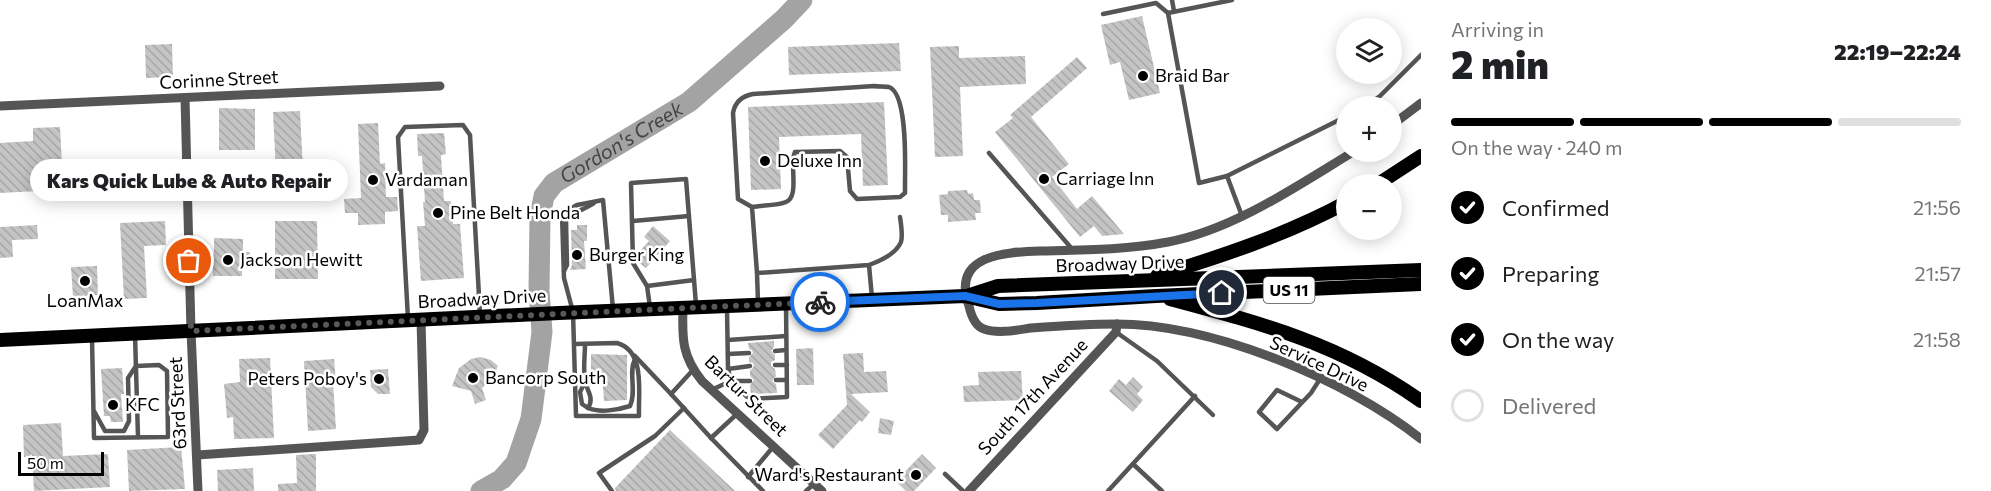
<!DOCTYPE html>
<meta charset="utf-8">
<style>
body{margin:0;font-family:Commissioner,sans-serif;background:#f2f2f2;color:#202124;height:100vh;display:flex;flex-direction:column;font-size:22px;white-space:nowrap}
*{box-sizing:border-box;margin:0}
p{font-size:20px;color:#757577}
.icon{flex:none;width:33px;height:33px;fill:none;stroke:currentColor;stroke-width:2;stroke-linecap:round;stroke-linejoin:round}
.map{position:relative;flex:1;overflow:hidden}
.drawer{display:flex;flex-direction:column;background:#fff;width:570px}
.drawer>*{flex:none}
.tools{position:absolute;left:1336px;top:18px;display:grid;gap:12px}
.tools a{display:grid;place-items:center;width:66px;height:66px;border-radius:50%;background:#fff;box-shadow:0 3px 15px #0003;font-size:30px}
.scale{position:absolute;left:18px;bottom:15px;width:86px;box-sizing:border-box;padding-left:6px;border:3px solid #000;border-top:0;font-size:16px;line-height:21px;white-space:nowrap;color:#000;-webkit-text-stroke:4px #fff;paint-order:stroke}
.pin{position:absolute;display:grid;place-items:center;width:51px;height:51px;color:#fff;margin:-26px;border:3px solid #fff;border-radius:50%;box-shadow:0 2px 6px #0007}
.courier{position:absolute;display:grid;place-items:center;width:60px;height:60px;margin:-30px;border:4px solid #1a73e8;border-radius:50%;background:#fff;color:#222;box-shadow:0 2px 8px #0007}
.bubble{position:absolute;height:42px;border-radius:21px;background:#fff;box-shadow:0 3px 15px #0003;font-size:20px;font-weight:800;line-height:42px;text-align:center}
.headline em{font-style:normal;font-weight:800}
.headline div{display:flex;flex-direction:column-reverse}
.headline{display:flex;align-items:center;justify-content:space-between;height:102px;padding:0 30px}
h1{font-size:39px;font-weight:800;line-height:45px}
.bar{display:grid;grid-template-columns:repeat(4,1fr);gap:9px 6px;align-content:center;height:72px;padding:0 30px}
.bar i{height:8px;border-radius:4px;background:#e0e0e0}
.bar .selected{background:#000}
.bar p{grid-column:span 4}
ol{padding:0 30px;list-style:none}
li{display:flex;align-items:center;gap:18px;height:66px}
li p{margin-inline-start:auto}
li .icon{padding:6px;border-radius:50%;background:#000;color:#fff;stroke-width:4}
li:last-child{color:#757577}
li i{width:33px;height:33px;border:3px solid #e0e0e0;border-radius:50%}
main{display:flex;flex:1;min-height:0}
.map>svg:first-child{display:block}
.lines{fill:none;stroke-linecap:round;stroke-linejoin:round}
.river{stroke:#a3a3a3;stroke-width:21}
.building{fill:url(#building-back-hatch)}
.service{stroke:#555;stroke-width:4.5}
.minor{stroke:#555;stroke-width:9}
.primary{stroke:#000;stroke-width:14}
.done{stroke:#595959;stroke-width:6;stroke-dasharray:0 10.8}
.route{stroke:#1a73e8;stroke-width:8}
.poi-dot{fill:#000;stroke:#fff;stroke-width:2}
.labels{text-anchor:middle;stroke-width:5;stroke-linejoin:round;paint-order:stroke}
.shield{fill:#fff;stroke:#4c4c4c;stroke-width:1.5}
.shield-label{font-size:16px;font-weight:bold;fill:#000}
.poi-label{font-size:18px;fill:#000;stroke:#fff;text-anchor:start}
.street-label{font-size:18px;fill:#000;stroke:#fff}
.water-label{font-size:20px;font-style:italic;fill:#444;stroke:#fff}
</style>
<main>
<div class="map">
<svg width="1421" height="491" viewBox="0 0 1421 491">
<defs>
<pattern id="building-back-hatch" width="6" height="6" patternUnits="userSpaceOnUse" patternTransform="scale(1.5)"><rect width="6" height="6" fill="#c4c4c4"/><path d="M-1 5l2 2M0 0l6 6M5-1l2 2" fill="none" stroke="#a7a7a7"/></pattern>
</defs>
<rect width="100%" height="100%" fill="#fff"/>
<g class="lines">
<path class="river" id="s1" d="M 481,491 L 502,479 L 516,463 L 531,419 L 542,332 L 539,291 L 540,216 L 544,196 L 554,183 L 689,102 L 784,19 L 802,0"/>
</g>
<g class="building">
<path d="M 1142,16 L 1160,93 L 1129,100 L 1120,62 L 1110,65 L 1101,25 Z"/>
<path d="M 899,43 L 901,71 L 789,75 L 788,47 Z"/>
<path d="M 172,44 L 173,77 L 146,78 L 145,45 Z"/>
<path d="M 959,46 L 959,58 L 1025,56 L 1026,84 L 960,87 L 963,156 L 935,157 L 930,47 Z"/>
<path d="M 1077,57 L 1087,68 L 1031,117 L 1069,164 L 1052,177 L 1077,209 L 1092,196 L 1124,234 L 1102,236 L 1094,226 L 1080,237 L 995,132 L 1013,118 L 1010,115 Z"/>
<path d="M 884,102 L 888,185 L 863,186 L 861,134 L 779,137 L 781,189 L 751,190 L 748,107 Z"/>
<path d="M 219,108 L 255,109 L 255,150 L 219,150 Z"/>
<path d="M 300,111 L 304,191 L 277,192 L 273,112 Z"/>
<path d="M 378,123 L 380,164 L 385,163 L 386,197 L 397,197 L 398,211 L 385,212 L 385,224 L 358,225 L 358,213 L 345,213 L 344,199 L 361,198 L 358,124 Z"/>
<path d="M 60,127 L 62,164 L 37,166 L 38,191 L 0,193 L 0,143 L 33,141 L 33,128 Z"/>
<path d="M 444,133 L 446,154 L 441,155 L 444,201 L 451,201 L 453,224 L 460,224 L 464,278 L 421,281 L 417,226 L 425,226 L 423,202 L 425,202 L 422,156 L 418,156 L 417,134 Z"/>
<path d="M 967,190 L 968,194 L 973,193 L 974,200 L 980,200 L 981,213 L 975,213 L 976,220 L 948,222 L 948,215 L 941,215 L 939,195 L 948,194 L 948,191 Z"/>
<path d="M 165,221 L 166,245 L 144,246 L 147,298 L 124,299 L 120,223 Z"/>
<path d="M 275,221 L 317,221 L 318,279 L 275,279 Z"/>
<path d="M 37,225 L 38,239 L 12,240 L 13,257 L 0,258 L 0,227 Z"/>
<path d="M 577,225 L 587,225 L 587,241 L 584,241 L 586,269 L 570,270 L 572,265 L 571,230 L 577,230 Z"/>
<path d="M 653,226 L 670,241 L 646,268 L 637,261 L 637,254 L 649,241 L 644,237 Z"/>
<path d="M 214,238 L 243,239 L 243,252 L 250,252 L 250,267 L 242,267 L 242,276 L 213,276 L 213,266 L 205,266 L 206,253 L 214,254 Z"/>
<path d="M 97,266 L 98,295 L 73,297 L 71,267 Z"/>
<path d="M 774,341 L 774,347 L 771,351 L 775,355 L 775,360 L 771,362 L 771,366 L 775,369 L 776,376 L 772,381 L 776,384 L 777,393 L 751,394 L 750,385 L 754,380 L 750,376 L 750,371 L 754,366 L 753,363 L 749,362 L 749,357 L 753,353 L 752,350 L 749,349 L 748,343 Z"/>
<path d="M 813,348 L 814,385 L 797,385 L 796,349 Z"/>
<path d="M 863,353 L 864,372 L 886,371 L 888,392 L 851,394 L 870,412 L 862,422 L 860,420 L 833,449 L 818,435 L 847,405 L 843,354 Z"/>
<path d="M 591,354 L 627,355 L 627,400 L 604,401 L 602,373 L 591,373 Z"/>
<path d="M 480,357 L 491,360 L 498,366 L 491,381 L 482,388 L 486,400 L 475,404 L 471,391 L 452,386 L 459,368 L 471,359 Z"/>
<path d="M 270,358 L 274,438 L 234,439 L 233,417 L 227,418 L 224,384 L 240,382 L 239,359 Z"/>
<path d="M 334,359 L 336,382 L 333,382 L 336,429 L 308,431 L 304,361 Z"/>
<path d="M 122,368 L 124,394 L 121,394 L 123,422 L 111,422 L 110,416 L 104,416 L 101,369 Z"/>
<path d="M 388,369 L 390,394 L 378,394 L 371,387 L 370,370 Z"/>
<path d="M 1021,371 L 1023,400 L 964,402 L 963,386 L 979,385 L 978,372 Z"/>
<path d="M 1133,377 L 1143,387 L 1137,394 L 1143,400 L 1133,412 L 1109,391 L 1119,379 L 1126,385 Z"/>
<path d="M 880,418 L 894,421 L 891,435 L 878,433 Z"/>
<path d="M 61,423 L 63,456 L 108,454 L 110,487 L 34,491 L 32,456 L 24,457 L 23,425 Z"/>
<path d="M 670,430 L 702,460 L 735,491 L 616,491 L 615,488 Z"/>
<path d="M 181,447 L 185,489 L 129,491 L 127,450 Z"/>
<path d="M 316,454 L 316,491 L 278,491 L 278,484 L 297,483 L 296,455 Z"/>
<path d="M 922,454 L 936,468 L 914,491 L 906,491 L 896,481 Z"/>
<path d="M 253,468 L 254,491 L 218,491 L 217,470 Z"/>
</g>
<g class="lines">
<g class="service">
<path d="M 1172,0 L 1174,11"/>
<path d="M 1168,13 L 1232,0"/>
<path d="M 1103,14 L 1156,3 L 1168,13 L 1199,183 L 1227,176 L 1347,116"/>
<path d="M 1364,106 L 1379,97 L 1421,55"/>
<path d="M 989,153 L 1073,250"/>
<path d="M 1227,176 L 1242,216"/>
<path d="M 752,207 C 762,205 777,206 786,202 C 800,196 789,165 795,152 L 840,151 L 847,157 L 850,191 L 857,199 L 900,197 L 905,193 L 905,183 C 905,165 908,94 889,87 C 885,86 878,87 874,86 L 753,94 C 742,96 735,102 733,113 L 738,199 L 752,207 L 757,273"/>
<path d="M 633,221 L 689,216"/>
<path d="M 869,265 L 872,298"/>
<path d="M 564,271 L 567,265 L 566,221 C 572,211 585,210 594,203"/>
<path d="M 647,286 L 694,280"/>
<path d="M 758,302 L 757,273 L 869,265 C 880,261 896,254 901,242 C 903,235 901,224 900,217"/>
<path d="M 650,307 L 647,286 L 633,263 L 631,183 L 686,179 L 696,305"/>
<path d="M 727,309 L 728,369 L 731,381 L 750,381"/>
<path d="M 408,319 L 398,137 L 405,127 L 463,125 L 470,135 L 480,314"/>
<path d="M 1116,332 L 1157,361 L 1213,415"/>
<path d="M 135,335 L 138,437"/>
<path d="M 92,338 L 94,438 L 168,437 L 167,371 L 159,365 L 136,366 L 128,378 L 129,421 L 124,431 L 105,431 L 94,411"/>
<path d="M 728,340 L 786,336"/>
<path d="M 574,344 L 617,343 C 646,351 638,393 639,416 L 576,416 L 573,312 L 564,278 L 562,214 L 577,205 L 603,200 L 613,309"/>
<path d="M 585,344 C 585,355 583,368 585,380 C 586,390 595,397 588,408 C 600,413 618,410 630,406 C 637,391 628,373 635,359"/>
<path d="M 775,351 L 786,350"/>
<path d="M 728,354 L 749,353"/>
<path d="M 635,356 L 671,394 L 693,370"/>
<path d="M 775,365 L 787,365"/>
<path d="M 728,369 L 750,366"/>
<path d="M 776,380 L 786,380"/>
<path d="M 585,382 L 580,392 L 582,404 L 588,408"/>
<path d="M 711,390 L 731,381 L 749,399 L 787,397 L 786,305"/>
<path d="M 671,394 L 711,438 L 738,413"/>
<path d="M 1302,402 L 1277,390 L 1259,412 L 1277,429 L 1311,393 L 1320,379"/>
<path d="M 711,438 L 763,491"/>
<path d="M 1133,464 L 1162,491"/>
<path d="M 945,474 L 963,491"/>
<path d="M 748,477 L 773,447"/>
<path d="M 612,491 L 599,473 L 655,436 L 684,408"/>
<path d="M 806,491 L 814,484"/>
<path d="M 1108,491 L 1195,396"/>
</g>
<g class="minor">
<path d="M 185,98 L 191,331 L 198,491"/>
<path d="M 0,106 L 440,86"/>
<path d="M 1392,125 L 1421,103"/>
<path d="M 1353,152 C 1297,186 1233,230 1168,242 C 1126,250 1082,250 1040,251 C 1004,252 951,255 969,306 C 971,315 975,326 984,329 C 998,334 1017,330 1031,328 C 1059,326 1088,324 1116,324 C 1212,324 1346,379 1421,439"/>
<path d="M 683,308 C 682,339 682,356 702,381 L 822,491"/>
<path d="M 197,455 L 419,440 L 424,430 L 421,320"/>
<path d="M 969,491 L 1116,332 L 1117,324"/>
</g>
<g class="primary">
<path d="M 1378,184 L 1421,156"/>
<path d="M 1157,276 C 1222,256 1286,235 1347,202"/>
<path d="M 967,296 L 998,286 L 1421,270"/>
<path d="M 1170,299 C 1264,324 1340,344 1421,401"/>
<path d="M 0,340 L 559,313 L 965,296 L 999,304 L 1037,303 L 1156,296 L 1421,284"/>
</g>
</g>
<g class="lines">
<path class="done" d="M 189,261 L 191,331 L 820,302"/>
<path class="route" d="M 820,302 L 965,296 L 999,304 L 1037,303 L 1222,293"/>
</g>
<g class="poi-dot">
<circle cx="1143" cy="76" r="6"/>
<circle cx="765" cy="161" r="6"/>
<circle cx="1044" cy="179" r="6"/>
<circle cx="373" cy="180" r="6"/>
<circle cx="438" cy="213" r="6"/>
<circle cx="577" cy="255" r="6"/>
<circle cx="228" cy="260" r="6"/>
<circle cx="85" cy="281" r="6"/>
<circle cx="473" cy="378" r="6"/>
<circle cx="379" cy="379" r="6"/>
<circle cx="113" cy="405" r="6"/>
<circle cx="916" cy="475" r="6"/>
</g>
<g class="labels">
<rect class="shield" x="1263.5" y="277" width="51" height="26" rx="4.5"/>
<g class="shield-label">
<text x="1289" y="296">US 11</text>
</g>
<g class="poi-label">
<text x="1155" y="82">Braid Bar</text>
<text x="777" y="167">Deluxe Inn</text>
<text x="1056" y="185">Carriage Inn</text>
<text x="385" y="186">Vardaman</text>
<text x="450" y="219">Pine Belt Honda</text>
<text x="589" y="261">Burger King</text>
<text x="240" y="266">Jackson Hewitt</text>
<text x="85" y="307" text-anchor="middle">LoanMax</text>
<text x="485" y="384">Bancorp South</text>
<text x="367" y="385" text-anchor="end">Peters Poboy's</text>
<text x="125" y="411">KFC</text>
<text x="904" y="481" text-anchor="end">Ward's Restaurant</text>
</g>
<g class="street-label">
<text transform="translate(219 80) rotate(-3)" y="6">Corinne Street</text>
<text transform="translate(1120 264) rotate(-2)" y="6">Broadway Drive</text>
<text transform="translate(482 299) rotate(-3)" y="6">Broadway Drive</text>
<text transform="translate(1319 364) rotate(25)" y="6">Service Drive</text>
<text transform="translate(746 396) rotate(44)" y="6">Bartur Street</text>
<text transform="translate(1033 397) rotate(-47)" y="6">South 17th Avenue</text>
<text transform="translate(178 403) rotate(-93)" y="6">63rd Street</text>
</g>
<g class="water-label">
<text dy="7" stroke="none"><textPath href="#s1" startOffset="411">Gordon's Creek</textPath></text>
</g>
</g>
</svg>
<div class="tools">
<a><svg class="icon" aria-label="layers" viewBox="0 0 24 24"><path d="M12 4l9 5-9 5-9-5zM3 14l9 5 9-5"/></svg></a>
<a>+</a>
<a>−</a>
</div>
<div class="scale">50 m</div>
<div class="pin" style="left:189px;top:261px;background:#ea580c"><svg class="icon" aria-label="bag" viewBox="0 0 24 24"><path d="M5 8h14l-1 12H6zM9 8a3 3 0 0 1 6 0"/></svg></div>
<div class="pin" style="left:1222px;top:293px;background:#1f2937"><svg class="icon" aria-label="home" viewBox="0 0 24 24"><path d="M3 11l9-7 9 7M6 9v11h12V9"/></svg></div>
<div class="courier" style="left:820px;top:302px"><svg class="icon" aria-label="bike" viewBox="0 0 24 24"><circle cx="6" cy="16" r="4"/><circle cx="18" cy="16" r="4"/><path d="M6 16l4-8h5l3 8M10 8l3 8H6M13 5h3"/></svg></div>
<div class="bubble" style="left:30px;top:159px;width:318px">Kars Quick Lube &amp; Auto Repair</div>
</div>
<section class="drawer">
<div class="headline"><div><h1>2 min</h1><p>Arriving in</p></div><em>22:19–22:24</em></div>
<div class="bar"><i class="selected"></i><i class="selected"></i><i class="selected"></i><i></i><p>On the way · 240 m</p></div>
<ol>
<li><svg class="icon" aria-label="check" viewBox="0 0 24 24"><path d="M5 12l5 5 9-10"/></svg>Confirmed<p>21:56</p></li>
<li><svg class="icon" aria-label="check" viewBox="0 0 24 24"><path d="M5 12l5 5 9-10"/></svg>Preparing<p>21:57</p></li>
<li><svg class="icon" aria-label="check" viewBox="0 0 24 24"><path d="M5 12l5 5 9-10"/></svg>On the way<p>21:58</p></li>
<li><i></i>Delivered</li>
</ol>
</section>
</main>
